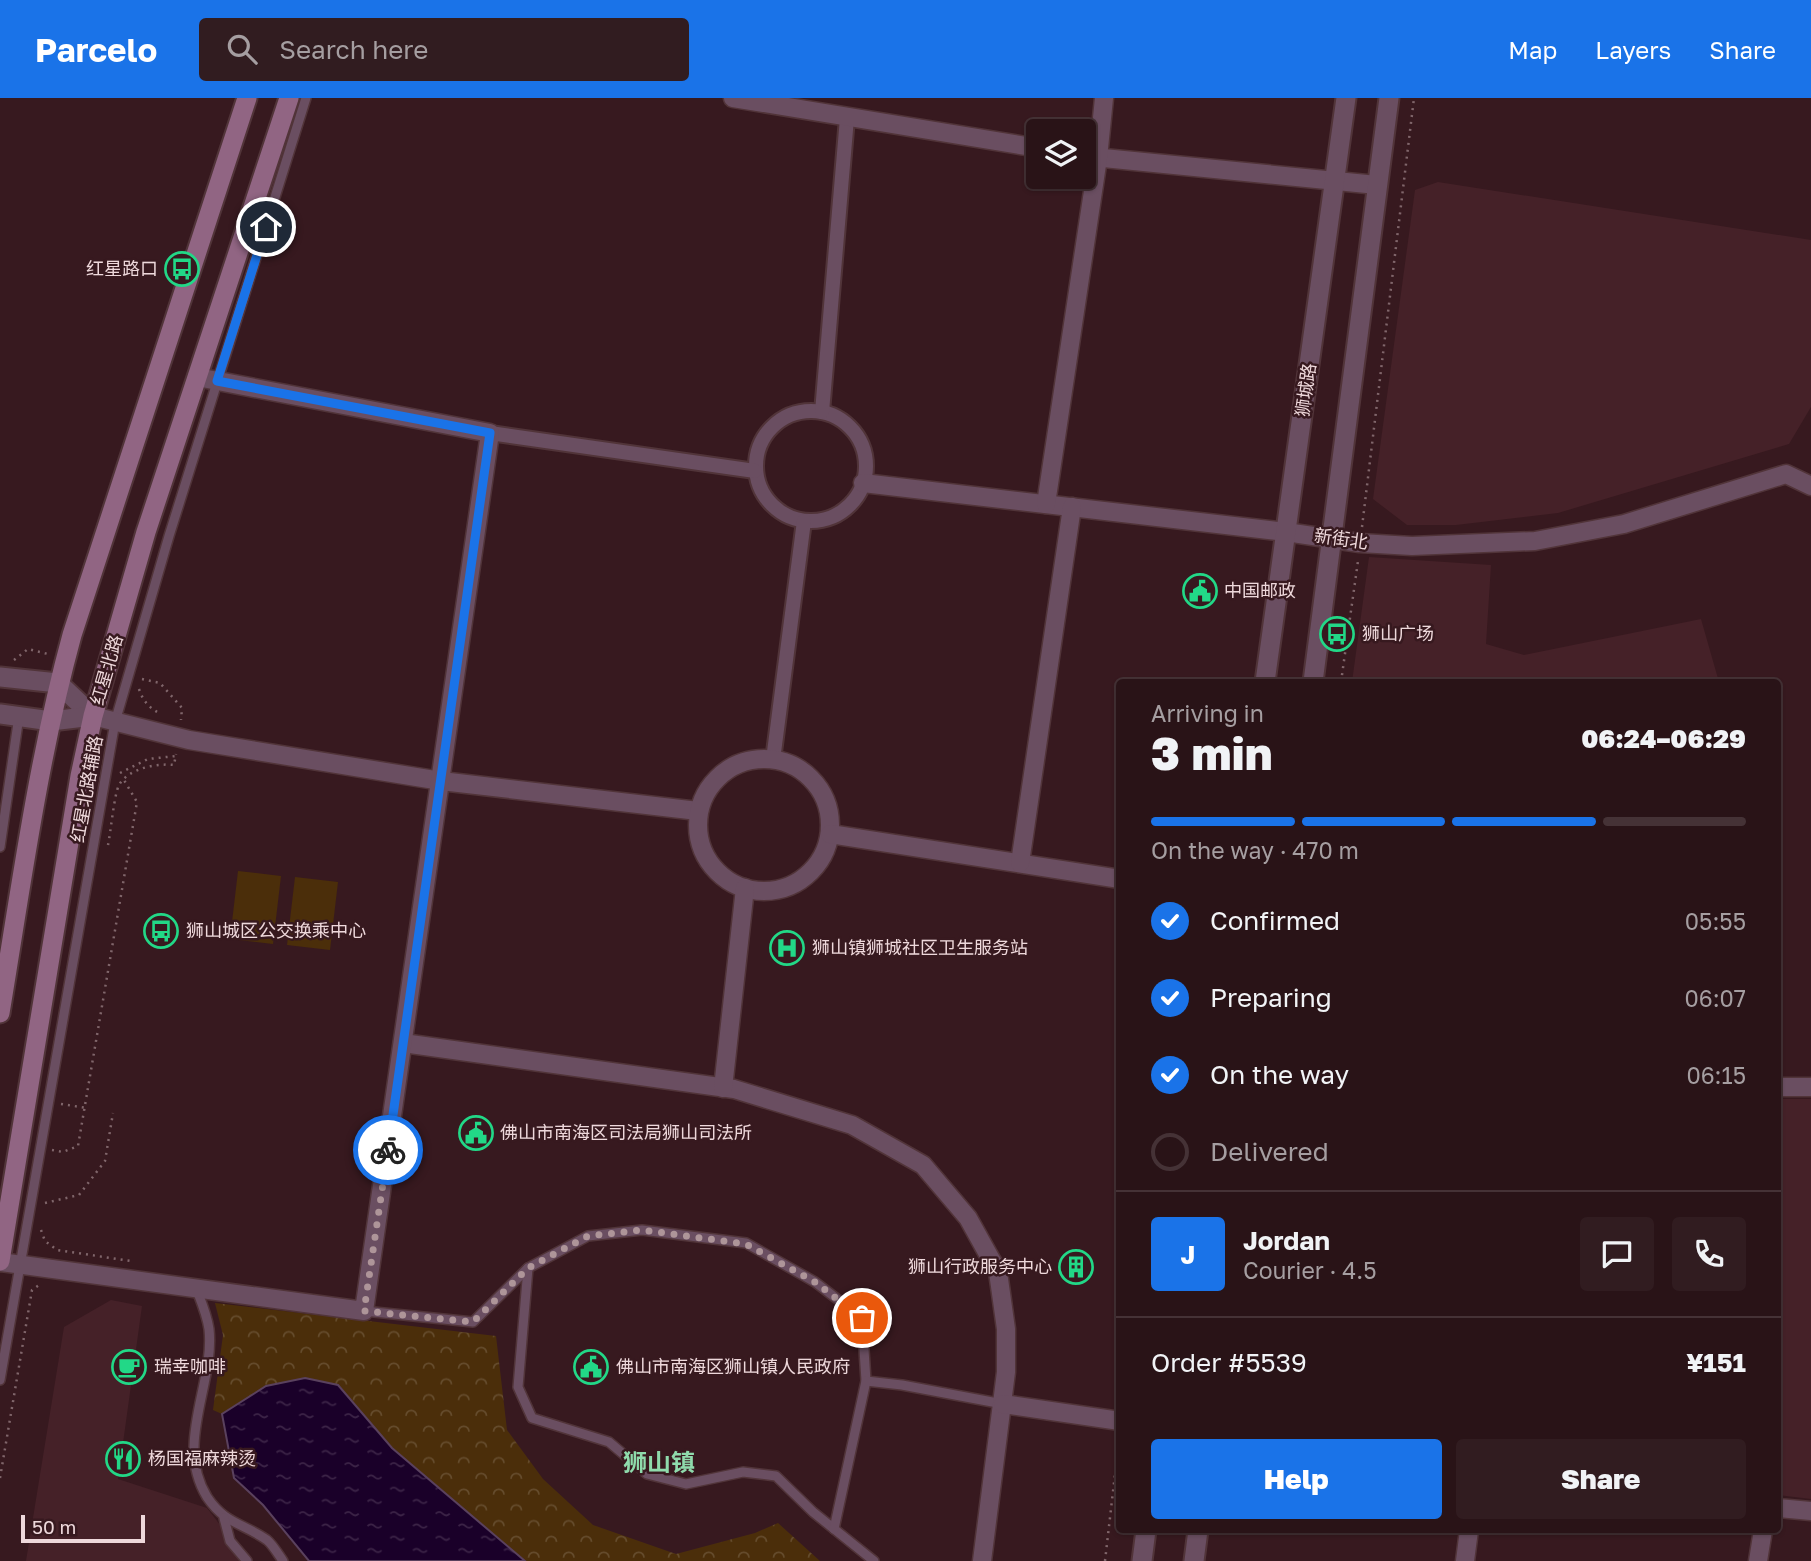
<!DOCTYPE html>
<meta charset="utf-8">
<style>
body{margin:0;font-family:"Golos Text","Noto Sans SC",sans-serif;background:#311c20;color:#f1f3f6;height:100vh;display:flex;flex-direction:column;font-size:26px;white-space:nowrap}
*{box-sizing:border-box;margin:0}
p{font-size:23px;color:#a59ea1}
.icon{flex:none;width:38px;height:38px;fill:none;stroke:currentColor;stroke-width:2;stroke-linecap:round;stroke-linejoin:round}
.map{position:relative;flex:1;overflow:hidden}
.side{position:absolute;left:1116px;top:581px;width:665px;height:854px;display:flex;flex-direction:column;background:#291317;border-radius:7px;box-shadow:0 2px 5px #0004,0 0 0 2px #453236}
.side>*{flex:none}
.buttons{position:absolute;left:1026px;top:21px;display:grid;gap:14px}
.buttons a{display:grid;place-items:center;width:70px;height:70px;border-radius:7px;background:#291317;box-shadow:0 2px 5px #0004,0 0 0 2px #453236;font-size:35px}
.scale{position:absolute;left:21px;bottom:18px;width:124px;box-sizing:border-box;padding-left:7px;border:4px solid #eed8db;border-top:0;font-size:19px;line-height:24px;white-space:nowrap;color:#eed8db;-webkit-text-stroke:5px #37191f;paint-order:stroke}
.pin{position:absolute;display:grid;place-items:center;width:60px;height:60px;color:#fff;margin:-30px;border:4px solid #fff;border-radius:50%;box-shadow:0 2px 7px #0007}
.courier{position:absolute;display:grid;place-items:center;width:70px;height:70px;margin:-35px;border:5px solid #1a73e8;border-radius:50%;background:#fff;color:#222;box-shadow:0 2px 9px #0007}
.head em{font-style:normal;font-weight:800}
.head div{display:flex;flex-direction:column-reverse}
.head{display:flex;align-items:center;justify-content:space-between;height:119px;padding:0 35px}
h1{font-size:46px;font-weight:800;line-height:52px}
.bar{display:grid;grid-template-columns:repeat(4,1fr);gap:10px 7px;align-content:center;height:84px;padding:0 35px}
.bar i{height:9px;border-radius:5px;background:#453236}
.bar .on{background:#1a73e8}
.bar p{grid-column:span 4}
.line{display:flex;align-items:center;gap:18px;padding:0 35px;border-top:2px solid #453236}
.line div{flex:1}
.round{display:grid;place-items:center;flex:none;width:74px;height:74px;border-radius:7px;background:#311c20}
ol{padding:0 35px;list-style:none}
li{display:flex;align-items:center;gap:21px;height:77px}
li p{margin-inline-start:auto}
li .icon{padding:7px;border-radius:50%;background:#1a73e8;color:#fff;stroke-width:4}
li:last-child{color:#a59ea1}
li i{width:38px;height:38px;border:4px solid #453236;border-radius:50%}
.action{display:flex;gap:14px;margin-top:auto;padding:14px 35px}
.action a{flex:1;height:80px;border-radius:7px;background:#1a73e8;color:#fff;font-size:28px;font-weight:800;line-height:80px;text-align:center}
.action a+a{background:#311c20;color:#f1f3f6}
header{display:flex;align-items:center;gap:42px;box-sizing:border-box;height:98px;padding:0 35px;background:#1a73e8;color:#fff}
header strong{font-size:33px}
nav{display:flex;gap:38px;margin-inline-start:auto;font-size:24px}
.search{width:490px;height:63px;background:#311c20;display:flex;align-items:center;gap:18px;box-sizing:border-box;padding:0 24px;border-radius:7px;color:#a59ea1;font-size:26px}
.map>svg:first-child{display:block}
.built{fill:#452128}
.park{fill:url(#park-crowns)}
.pitch{fill:#4b2e0a}
.water{fill:url(#water-ripples);stroke:#5a415e;stroke-width:2}
.lines{fill:none;stroke-linecap:round;stroke-linejoin:round}
.service-casing{stroke:#513439;stroke-width:12}
.pedestrian-casing{stroke:#513439;stroke-width:18}
.minor-casing{stroke:#513439;stroke-width:21}
.tertiary-casing{stroke:#513439;stroke-width:23}
.secondary-casing{stroke:#513439;stroke-width:23}
.path{stroke:#80666b;stroke-width:2.5;stroke-dasharray:2 5;stroke-linecap:butt}
.service{stroke:#6a4e61;stroke-width:9}
.pedestrian{stroke:#6a4e61;stroke-width:14}
.minor{stroke:#6a4e61;stroke-width:18}
.tertiary{stroke:#6a4e61;stroke-width:19}
.secondary{stroke:#916583;stroke-width:19}
.done{stroke:#ae9599;stroke-width:7;stroke-dasharray:0 12.6}
.route{stroke:#1a73e8;stroke-width:9}
.labels{text-anchor:middle;stroke-width:5;stroke-linejoin:round;paint-order:stroke}
.poi-label{font-size:18px;fill:#eed8db;stroke:#37191f;text-anchor:start}
.street-label{font-size:18px;fill:#eed8db;stroke:#37191f}
.district-label{font-size:24px;font-weight:bold;fill:#8fdbac;stroke:#37191f}
</style>
<header>
<strong>Parcelo</strong>
<div class="search"><svg class="icon" aria-label="search" viewBox="0 0 24 24"><circle cx="10" cy="10" r="6"/><path d="M15 15l6 6"/></svg>Search here</div>
<nav><a>Map</a><a>Layers</a><a>Share</a></nav>
</header>
<div class="map">
<svg width="1811" height="1463" viewBox="0 0 1811 1463">
<defs>
<pattern id="park-crowns" width="20" height="18" patternUnits="userSpaceOnUse" patternTransform="scale(1.75)"><rect width="20" height="18" fill="#4b2e0a"/><path d="M2 6a3 3 0 1 1 6 0M12 15a3 3 0 1 1 6 0" fill="none" stroke="#654c2d"/></pattern>
<pattern id="water-ripples" width="26" height="14" patternUnits="userSpaceOnUse" patternTransform="scale(1.75)"><rect width="26" height="14" fill="#1a0029"/><path d="M2 4q2-2 4 0t4 0M15 11q2-2 4 0t4 0" fill="none" stroke="#3c2447"/></pattern>
</defs>
<rect width="100%" height="100%" fill="#37191f"/>
<g class="built">
<path d="M 1438,84 L 1811,142 L 1811,309 L 1789,346 L 1558,415 L 1456,427 L 1407,427 L 1373,401 L 1415,92 Z"/>
<path d="M 1369,459 L 1491,467 L 1486,546 L 1524,557 L 1701,521 L 1719,584 L 1352,584 Z"/>
<path d="M 1778,1001 L 1811,1001 L 1811,1401 L 1778,1397 Z"/>
<path d="M 111,1202 L 142,1208 L 118,1381 L 207,1410 L 248,1463 L 26,1463 L 64,1229 Z"/>
</g>
<path class="park" d="M 215,1205 L 496,1238 L 507,1332 L 543,1381 L 593,1427 L 676,1456 L 755,1435 L 778,1425 L 820,1463 L 525,1463 L 392,1350 L 338,1287 L 266,1288 L 222,1316 L 213,1312 L 223,1237 Z"/>
<g class="pitch">
<path d="M 238,773 L 281,778 L 273,846 L 230,841 Z"/>
<path d="M 295,779 L 338,784 L 330,852 L 287,847 Z"/>
</g>
<path class="water" d="M 305,1280 L 338,1287 L 392,1350 L 525,1463 L 309,1463 L 263,1407 L 234,1380 L 222,1316 L 266,1288 Z"/>
<g class="lines">
<g class="service-casing">
<g id="service">
<path d="M 0,749 L 19,618"/>
<path d="M 528,1170 L 518,1289 L 532,1320 L 609,1344 L 647,1376 L 686,1386 L 743,1374 L 776,1378 L 813,1414 L 874,1463"/>
<path d="M 196,1190 C 201,1203 207,1217 209,1231 C 215,1286 174,1345 207,1399 C 225,1426 243,1425 267,1442 C 273,1447 278,1456 283,1463"/>
<path d="M 364,1213 L 473,1224 L 528,1170 L 588,1138 L 642,1132 L 746,1145 L 815,1184 L 862,1220 L 866,1283 L 902,1287 L 1003,1306"/>
<path d="M 0,1282 L 115,624 L 169,438 L 306,0"/>
<path d="M 224,1420 L 230,1443 L 247,1463"/>
<path d="M 834,1431 L 866,1283"/>
</g>
</g>
<g class="pedestrian-casing">
<g id="pedestrian">
<circle cx="811" cy="368" r="55"/>
<path d="M 822,314 L 847,20"/>
<path d="M 490,335 L 755,373"/>
<path d="M 773,662 L 804,423"/>
</g>
</g>
<g class="minor-casing">
<g id="minor">
<path d="M 733,0 L 1038,50"/>
<path d="M 1083,58 L 1377,87"/>
<path d="M 863,385 L 1286,434 L 1360,445 L 1412,448 L 1535,443 L 1624,426 L 1786,376 L 1811,388"/>
<path d="M 1046,406 L 1098,60 L 1104,0"/>
<path d="M 93,618 L 189,642 L 441,683 L 698,713"/>
<circle cx="764" cy="727" r="66"/>
<path d="M 830,736 L 1120,781"/>
<path d="M 1020,765 L 1072,409"/>
<path d="M 403,945 L 734,991 L 852,1027 L 923,1067 L 968,1120 L 998,1174 L 1006,1231 L 1006,1274 L 982,1463"/>
<path d="M 1778,989 L 1811,989"/>
<path d="M 723,990 L 745,790"/>
<path d="M 0,1164 L 364,1213 L 490,335 L 197,279"/>
<path d="M 1003,1306 L 1120,1323"/>
<path d="M 1778,1410 L 1811,1413"/>
<path d="M 1465,1463 L 1469,1432"/>
<path d="M 1758,1463 L 1763,1432"/>
</g>
</g>
<g class="tertiary-casing">
<g id="tertiary">
<path d="M 0,579 L 58,585 L 93,618"/>
<path d="M 1265,584 L 1346,0"/>
<path d="M 1313,584 L 1389,0"/>
<path d="M 0,616 L 51,623 L 93,618"/>
<path d="M 1142,1463 L 1146,1432"/>
<path d="M 1194,1463 L 1198,1432"/>
</g>
</g>
<g class="secondary-casing">
<g id="secondary">
<path d="M 0,915 C 21,789 38,661 72,537 L 247,0"/>
<path d="M 0,1163 L 80,678 L 93,618 L 146,434 L 289,0"/>
</g>
</g>
<g class="path">
<path d="M 1362,429 L 1414,0"/>
<path d="M 14,562 L 28,551 L 48,556"/>
<path d="M 142,581 L 160,585 L 182,610 L 181,622"/>
<path d="M 1341,584 L 1358,463"/>
<path d="M 139,591 C 143,603 149,610 161,616"/>
<path d="M 120,675 L 148,661 L 176,658"/>
<path d="M 108,747 C 111,733 114,697 119,687 C 129,670 157,665 174,667 L 176,656"/>
<path d="M 61,1006 L 87,1010"/>
<path d="M 52,1052 L 63,1054 L 78,1048 L 137,704 L 124,682"/>
<path d="M 45,1105 L 79,1097 L 105,1063 L 113,1015"/>
<path d="M 41,1132 L 45,1143 L 57,1152 L 131,1163"/>
<path d="M 0,1380 L 32,1192 L 39,1187"/>
<path d="M 1105,1463 L 1118,1350"/>
</g>
<use href="#service" class="service"/>
<use href="#pedestrian" class="pedestrian"/>
<use href="#minor" class="minor"/>
<use href="#tertiary" class="tertiary"/>
<use href="#secondary" class="secondary"/>
</g>
<g class="lines">
<path class="done" d="M 388,1052 L 364,1213 L 473,1224 L 528,1170 L 588,1138 L 642,1132 L 746,1146 L 815,1184 L 862,1220"/>
<path class="route" d="M 266,129 L 217,283 L 490,335 L 388,1052"/>
</g>
<defs>
<g id="bus-ring" transform="scale(1.75)"><circle r="9.5" fill="#37191f" stroke="#22d887" stroke-width="1.5"/><path d="M-5-6H5V4H4V6H2V4H-2V6H-4V4H-5ZM-3.5-4V0h7V-4ZM-3.5 1.2v1.5H-2V1.2ZM2 1.2v1.5H3.5V1.2Z" fill="#22d887"/></g>
<g id="civic-ring" transform="scale(1.75)"><circle r="9.5" fill="#37191f" stroke="#22d887" stroke-width="1.5"/><path d="M-.6-6.5H3V-4.5H.6V-3L4-1V1h2V6H-6V1h2V-1L-.6-3ZM-1.2 2.5V6h2.4V2.5Z" fill="#22d887"/></g>
<g id="hospital-ring" transform="scale(1.75)"><circle r="9.5" fill="#37191f" stroke="#22d887" stroke-width="1.5"/><path d="M-5-5h3v3.5h4V-5h3V5h-3V1.5h-4V5h-3Z" fill="#22d887"/></g>
<g id="building-ring" transform="scale(1.75)"><circle r="9.5" fill="#37191f" stroke="#22d887" stroke-width="1.5"/><path d="M-4-6H4V6H1V3H-1V6H-4ZM-2.5-4.3h1.7v1.8h-1.7ZM.8-4.3h1.7v1.8H.8ZM-2.5-1h1.7V.8h-1.7ZM.8-1h1.7V.8H.8Z" fill="#22d887"/></g>
<g id="cafe-ring" transform="scale(1.75)"><circle r="9.5" fill="#37191f" stroke="#22d887" stroke-width="1.5"/><path d="M-5.5-4.5H6V0H3Q3 3.5 0 3.5H-2.5Q-5.5 3.5-5.5 0ZM3-3.2v2h1.7v-2ZM-6 4.5H4V6H-6Z" fill="#22d887"/></g>
<g id="restaurant-ring" transform="scale(1.75)"><circle r="9.5" fill="#37191f" stroke="#22d887" stroke-width="1.5"/><path d="M-5-6h1v4h1v-4h1v4h1v-4h1v5L-1.5 .5V6h-2V.5L-5-1ZM5-6V6H3V1.5H1.5Q1.5-4 5-6Z" fill="#22d887"/></g>
</defs>
<g fill-rule="evenodd">
<use href="#bus-ring" x="182" y="171"/>
<use href="#civic-ring" x="1200" y="493"/>
<use href="#bus-ring" x="1337" y="536"/>
<use href="#bus-ring" x="161" y="833"/>
<use href="#hospital-ring" x="787" y="850"/>
<use href="#civic-ring" x="476" y="1035"/>
<use href="#building-ring" x="1076" y="1169"/>
<use href="#cafe-ring" x="129" y="1269"/>
<use href="#civic-ring" x="591" y="1269"/>
<use href="#restaurant-ring" x="123" y="1361"/>
</g>
<g class="labels">
<g class="poi-label">
<text x="158" y="177" text-anchor="end">红星路口</text>
<text x="1224" y="499">中国邮政</text>
<text x="1362" y="542">狮山广场</text>
<text x="186" y="839">狮山城区公交换乘中心</text>
<text x="812" y="856">狮山镇狮城社区卫生服务站</text>
<text x="500" y="1041">佛山市南海区司法局狮山司法所</text>
<text x="1052" y="1175" text-anchor="end">狮山行政服务中心</text>
<text x="154" y="1275">瑞幸咖啡</text>
<text x="616" y="1275">佛山市南海区狮山镇人民政府</text>
<text x="148" y="1367">杨国福麻辣烫</text>
</g>
<g class="street-label">
<text transform="translate(1306 292) rotate(-82)" y="6">狮城路</text>
<text transform="translate(1341 441) rotate(8)" y="6">新街北</text>
<text transform="translate(107 572) rotate(-74)" y="6">红星北路</text>
<text transform="translate(87 691) rotate(-80)" y="6">红星北路辅路</text>
</g>
<g class="district-label">
<text x="659" y="1373">狮山镇</text>
</g>
</g>
</svg>
<div class="buttons">
<a><svg class="icon" aria-label="layers" viewBox="0 0 24 24"><path d="M12 4l9 5-9 5-9-5zM3 14l9 5 9-5"/></svg></a>
</div>
<div class="scale">50 m</div>
<div class="pin" style="left:862px;top:1220px;background:#ea580c"><svg class="icon" aria-label="bag" viewBox="0 0 24 24"><path d="M5 8h14l-1 12H6zM9 8a3 3 0 0 1 6 0"/></svg></div>
<div class="pin" style="left:266px;top:129px;background:#1f2937"><svg class="icon" aria-label="home" viewBox="0 0 24 24"><path d="M3 11l9-7 9 7M6 9v11h12V9"/></svg></div>
<div class="courier" style="left:388px;top:1052px"><svg class="icon" aria-label="bike" viewBox="0 0 24 24"><circle cx="6" cy="16" r="4"/><circle cx="18" cy="16" r="4"/><path d="M6 16l4-8h5l3 8M10 8l3 8H6M13 5h3"/></svg></div>
<section class="side">
<div class="head"><div><h1>3 min</h1><p>Arriving in</p></div><em>06:24–06:29</em></div>
<div class="bar"><i class="on"></i><i class="on"></i><i class="on"></i><i></i><p>On the way · 470 m</p></div>
<ol>
<li><svg class="icon" aria-label="check" viewBox="0 0 24 24"><path d="M5 12l5 5 9-10"/></svg>Confirmed<p>05:55</p></li>
<li><svg class="icon" aria-label="check" viewBox="0 0 24 24"><path d="M5 12l5 5 9-10"/></svg>Preparing<p>06:07</p></li>
<li><svg class="icon" aria-label="check" viewBox="0 0 24 24"><path d="M5 12l5 5 9-10"/></svg>On the way<p>06:15</p></li>
<li><i></i>Delivered</li>
</ol>
<div class="line" style="height:126px"><b class="round" style="background:#1a73e8;color:#fff">J</b><div><b>Jordan</b><p>Courier · 4.5</p></div><a class="round"><svg class="icon" aria-label="chat" viewBox="0 0 24 24"><path d="M4 5h16v11H9l-5 4z"/></svg></a><a class="round"><svg class="icon" aria-label="phone" viewBox="0 0 24 24"><path d="M5 4h4l2 5-3 2q2 4 5 5l2-3 5 2v4C11 20 4 13 5 4z"/></svg></a></div>
<div class="line" style="height:91px"><div>Order #5539</div><b>¥151</b></div>
<div class="action"><a>Help</a><a>Share</a></div>
</section>
</div>
